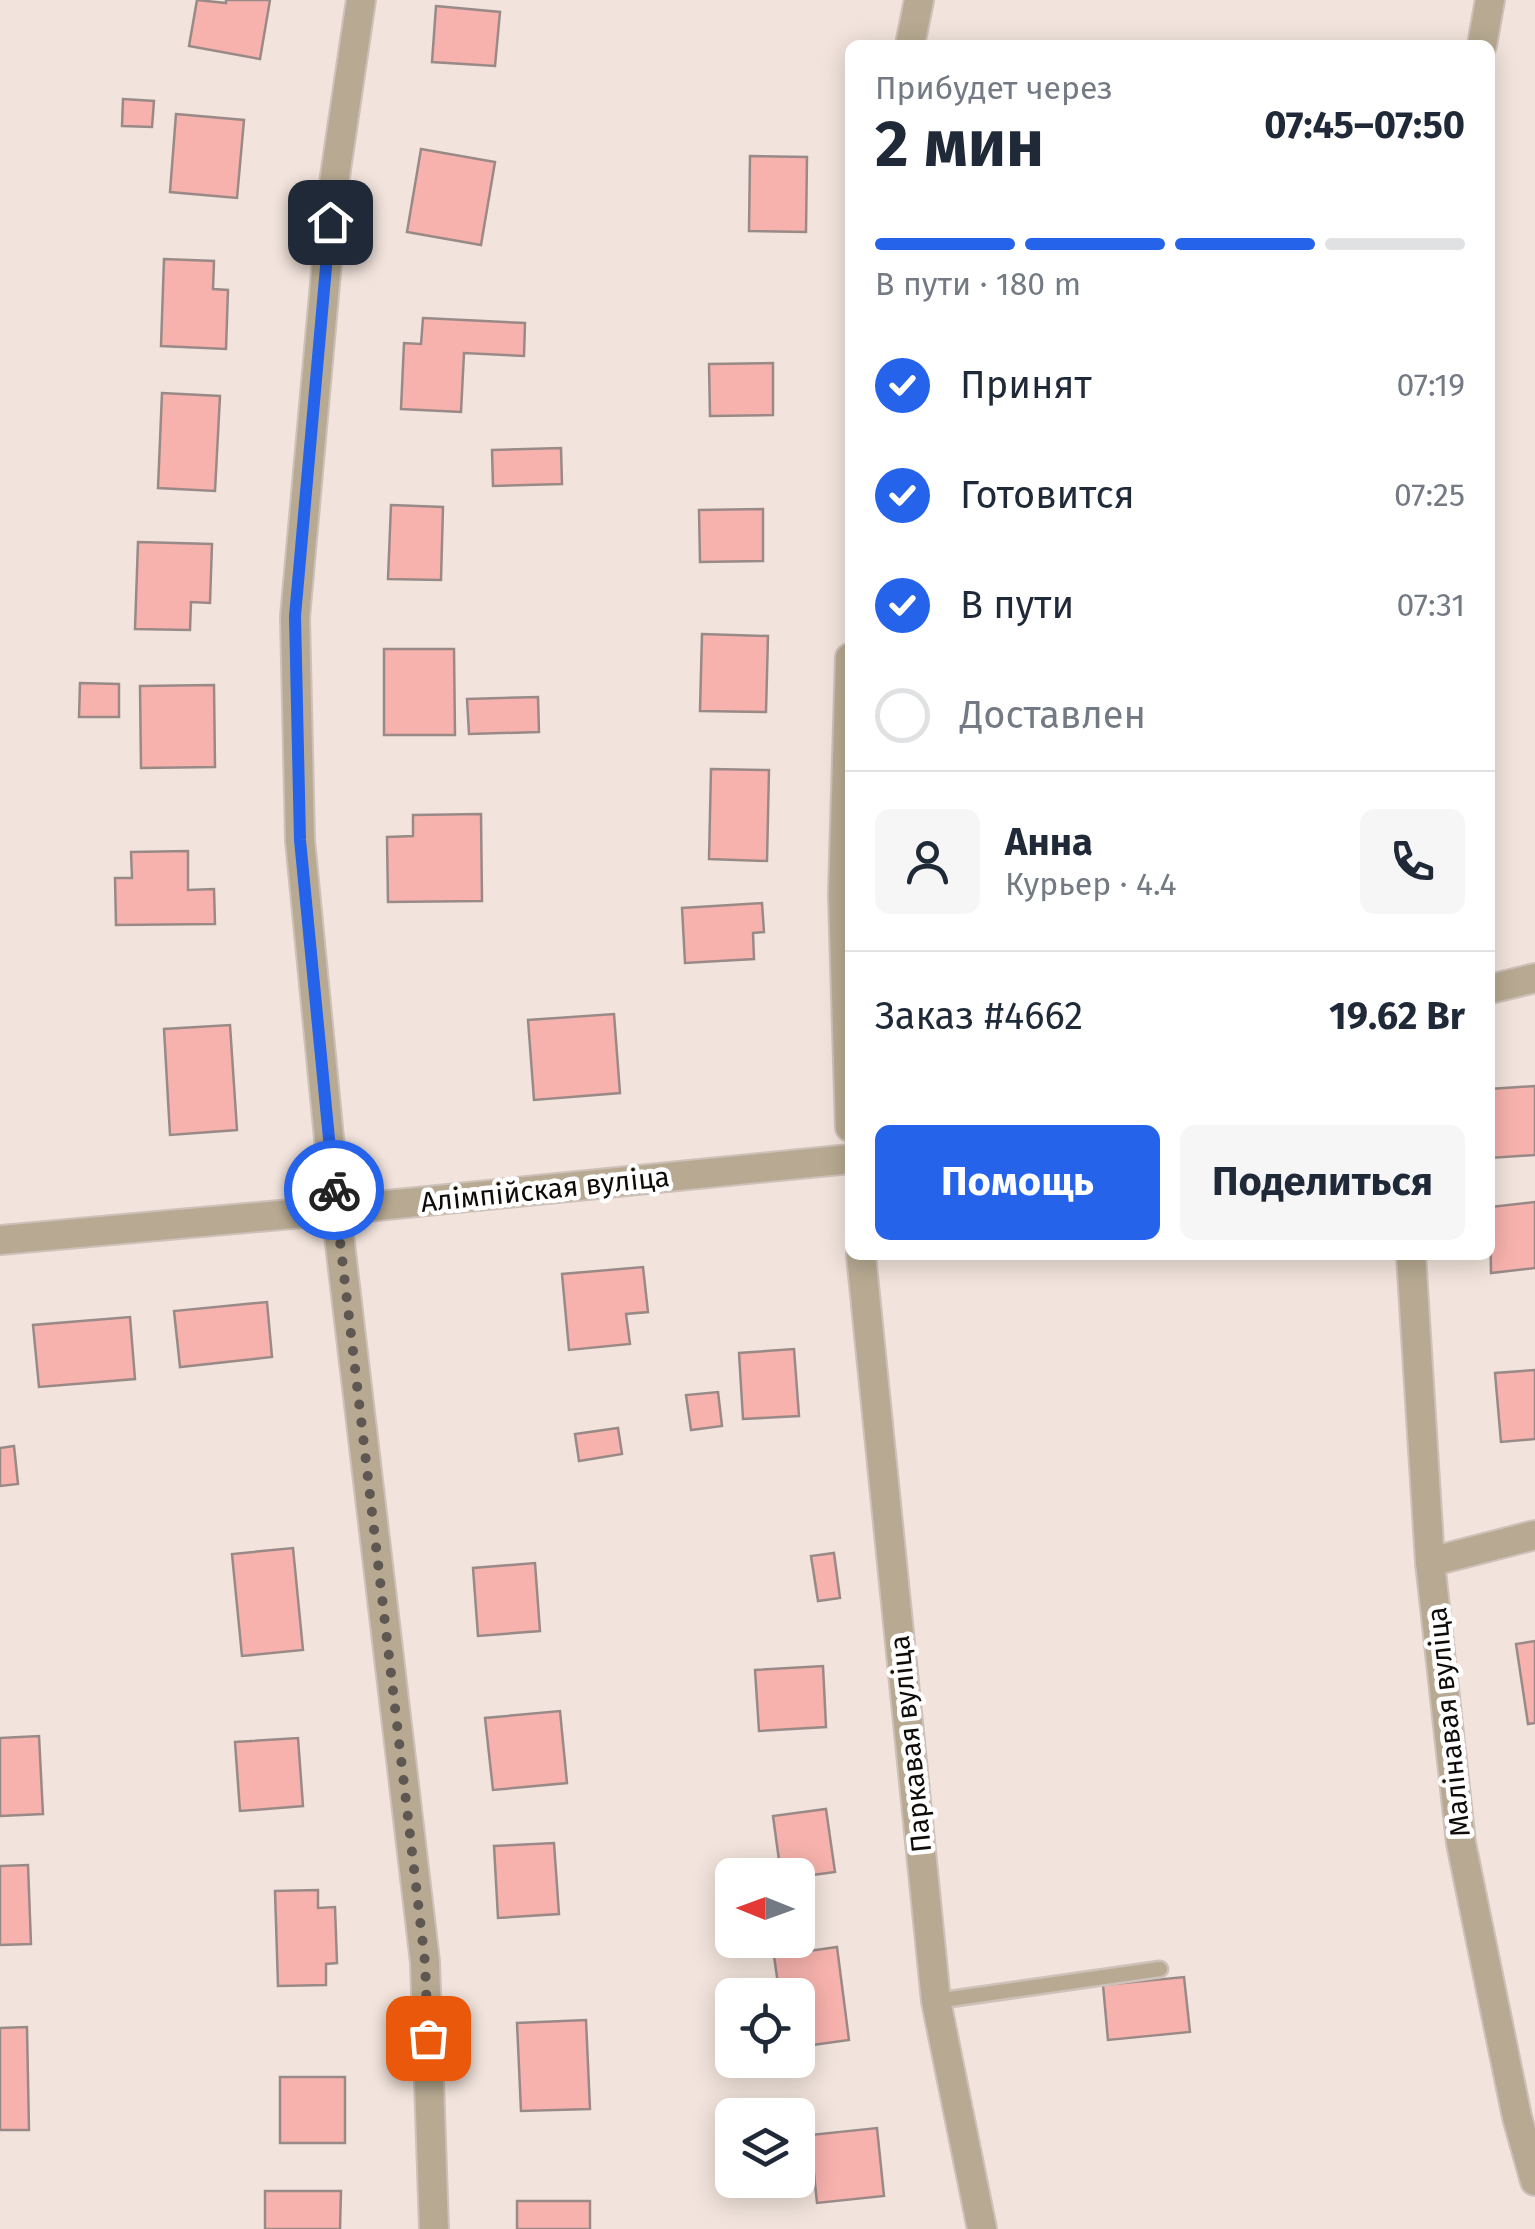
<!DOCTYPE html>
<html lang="ru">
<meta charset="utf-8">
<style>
body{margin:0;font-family:"Fira Sans",sans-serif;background:#f6f6f7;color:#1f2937;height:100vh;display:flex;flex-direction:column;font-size:38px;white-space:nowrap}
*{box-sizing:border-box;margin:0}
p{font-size:32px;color:#747a83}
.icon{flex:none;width:55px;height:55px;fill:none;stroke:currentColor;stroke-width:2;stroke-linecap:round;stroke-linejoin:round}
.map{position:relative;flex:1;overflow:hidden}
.side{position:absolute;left:845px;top:40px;width:650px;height:1220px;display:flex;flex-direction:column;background:#fff;border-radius:15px;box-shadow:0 5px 25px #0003}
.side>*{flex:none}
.needle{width:65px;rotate:271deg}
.buttons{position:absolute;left:715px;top:1858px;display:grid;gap:20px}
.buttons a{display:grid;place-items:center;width:100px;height:100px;border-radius:15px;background:#fff;box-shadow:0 5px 25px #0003;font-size:50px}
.pin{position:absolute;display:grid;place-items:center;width:85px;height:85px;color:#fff;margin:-42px;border-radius:20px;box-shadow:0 5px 15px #0006}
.courier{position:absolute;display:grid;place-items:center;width:100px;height:100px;margin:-50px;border:8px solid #2563eb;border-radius:50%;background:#fff;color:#222;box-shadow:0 2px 12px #0007}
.head em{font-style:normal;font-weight:700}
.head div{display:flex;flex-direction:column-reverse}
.head{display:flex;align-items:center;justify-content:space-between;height:170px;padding:0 30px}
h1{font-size:65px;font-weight:700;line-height:75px}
.bar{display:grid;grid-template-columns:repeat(4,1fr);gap:15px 10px;align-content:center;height:120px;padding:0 30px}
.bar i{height:12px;border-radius:8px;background:#e0e1e3}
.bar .active{background:#2563eb}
.bar p{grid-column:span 4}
.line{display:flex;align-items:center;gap:25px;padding:0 30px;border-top:2px solid #e0e1e3}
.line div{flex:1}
.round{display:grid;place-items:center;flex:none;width:105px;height:105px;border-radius:15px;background:#f6f6f7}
ol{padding:0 30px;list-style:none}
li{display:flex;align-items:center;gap:30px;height:110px}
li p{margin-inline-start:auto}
li .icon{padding:10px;border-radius:50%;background:#2563eb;color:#fff;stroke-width:4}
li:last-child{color:#747a83}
li i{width:55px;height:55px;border:5px solid #e0e1e3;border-radius:50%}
.button{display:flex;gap:20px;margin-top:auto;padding:20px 30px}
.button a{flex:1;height:115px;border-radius:15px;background:#2563eb;color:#fff;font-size:40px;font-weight:700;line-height:115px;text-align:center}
.button a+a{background:#f6f6f7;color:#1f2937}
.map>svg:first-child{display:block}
.building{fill:#f7b2ad;stroke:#998a88;stroke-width:2.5}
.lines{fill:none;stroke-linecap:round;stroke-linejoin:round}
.lane-casing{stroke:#cec1ba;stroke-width:19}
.street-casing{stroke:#cec1ba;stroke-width:32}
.lane{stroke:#b8aa92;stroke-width:14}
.street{stroke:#b8aa92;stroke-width:28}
.done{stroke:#5e5752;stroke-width:10;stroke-dasharray:0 18}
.route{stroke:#2563eb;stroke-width:12}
.labels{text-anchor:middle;stroke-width:9;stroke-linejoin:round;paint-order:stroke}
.street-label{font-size:28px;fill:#0f0b08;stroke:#fff}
</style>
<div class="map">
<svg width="1535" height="2229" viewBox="0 0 1535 2229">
<rect width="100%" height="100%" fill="#f2e4dc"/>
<g class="building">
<path d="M 197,0 L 226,3 L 226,0 L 270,0 L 260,59 L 189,46 Z"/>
<path d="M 436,6 L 500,12 L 495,66 L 432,62 Z"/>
<path d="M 123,99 L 154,101 L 152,127 L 122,126 Z"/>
<path d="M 176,114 L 244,120 L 237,198 L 170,192 Z"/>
<path d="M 421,149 L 495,162 L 481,245 L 407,232 Z"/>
<path d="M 750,156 L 807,157 L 806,232 L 749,231 Z"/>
<path d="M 164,259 L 214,261 L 213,289 L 228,290 L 226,349 L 161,346 Z"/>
<path d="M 423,318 L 525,323 L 524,356 L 464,353 L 461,412 L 401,409 L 404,343 L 421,344 Z"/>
<path d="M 773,363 L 773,415 L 710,416 L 709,364 Z"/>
<path d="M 162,393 L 220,396 L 215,491 L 158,488 Z"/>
<path d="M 561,448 L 562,484 L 493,486 L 492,450 Z"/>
<path d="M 391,505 L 443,507 L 441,580 L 388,579 Z"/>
<path d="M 763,509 L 763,561 L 700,562 L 699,510 Z"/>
<path d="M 138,542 L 212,544 L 210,603 L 191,602 L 190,630 L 135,629 Z"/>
<path d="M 702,634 L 768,636 L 766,712 L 700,711 Z"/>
<path d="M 384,649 L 454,649 L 455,735 L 384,735 Z"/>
<path d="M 80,683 L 119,684 L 119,717 L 79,717 Z"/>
<path d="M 214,685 L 215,767 L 141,768 L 140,686 Z"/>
<path d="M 538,697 L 539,732 L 469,734 L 467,699 Z"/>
<path d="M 711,769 L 769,770 L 767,861 L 709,859 Z"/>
<path d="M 481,814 L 482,901 L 388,902 L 387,837 L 413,836 L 413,815 Z"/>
<path d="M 188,851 L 188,890 L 214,889 L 215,924 L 116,925 L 115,878 L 132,878 L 131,852 Z"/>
<path d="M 762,903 L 764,932 L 753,933 L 754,959 L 685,963 L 682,908 Z"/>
<path d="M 614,1014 L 620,1093 L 534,1100 L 528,1020 Z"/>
<path d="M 230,1025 L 237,1130 L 170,1135 L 164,1029 Z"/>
<path d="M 1535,1086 L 1535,1155 L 1490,1158 L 1490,1089 Z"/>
<path d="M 1535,1202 L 1535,1268 L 1491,1273 L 1490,1207 Z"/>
<path d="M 643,1267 L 648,1312 L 626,1314 L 630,1344 L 569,1350 L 562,1274 Z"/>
<path d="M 267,1302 L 272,1357 L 180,1367 L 174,1311 Z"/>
<path d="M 130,1317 L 135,1379 L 39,1387 L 33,1325 Z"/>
<path d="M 794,1349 L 799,1416 L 743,1419 L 739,1353 Z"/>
<path d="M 1535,1370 L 1535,1439 L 1501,1442 L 1495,1373 Z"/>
<path d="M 718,1392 L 722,1426 L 691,1430 L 686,1395 Z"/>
<path d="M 618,1428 L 622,1454 L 579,1461 L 575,1434 Z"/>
<path d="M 14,1446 L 18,1484 L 0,1486 L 0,1448 Z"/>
<path d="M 293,1548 L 303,1650 L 242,1656 L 232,1554 Z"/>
<path d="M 834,1553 L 840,1598 L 818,1601 L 811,1556 Z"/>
<path d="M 535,1563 L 540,1631 L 478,1636 L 473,1568 Z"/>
<path d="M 1535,1641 L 1535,1723 L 1528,1724 L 1516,1644 Z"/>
<path d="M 823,1666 L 826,1727 L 759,1731 L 755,1670 Z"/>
<path d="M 560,1711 L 567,1783 L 493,1790 L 485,1718 Z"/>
<path d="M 39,1736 L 43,1814 L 0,1816 L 0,1738 Z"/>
<path d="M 298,1738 L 303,1806 L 240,1811 L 235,1742 Z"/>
<path d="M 826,1809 L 835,1872 L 798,1877 L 798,1875 L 781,1875 L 773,1816 Z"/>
<path d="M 554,1843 L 559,1914 L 498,1918 L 494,1846 Z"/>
<path d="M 28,1865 L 31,1944 L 0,1945 L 0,1866 Z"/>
<path d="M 318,1890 L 318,1908 L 335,1907 L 337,1963 L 326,1964 L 326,1985 L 278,1986 L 275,1891 Z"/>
<path d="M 837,1947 L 849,2040 L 798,2047 L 798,1995 L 767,1995 L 766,1992 L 779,1991 L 774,1956 Z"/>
<path d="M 1184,1977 L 1190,2032 L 1108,2040 L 1103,1985 Z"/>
<path d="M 586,2020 L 590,2109 L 521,2111 L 517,2023 Z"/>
<path d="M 27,2027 L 29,2130 L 0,2130 L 0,2028 Z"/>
<rect x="280" y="2077" width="65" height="66"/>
<path d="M 877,2128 L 884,2196 L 817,2203 L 810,2135 Z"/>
<path d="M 265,2191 L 341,2191 L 340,2229 L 265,2229 Z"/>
<rect x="517" y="2201" width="73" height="28"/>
</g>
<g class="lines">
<g class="lane-casing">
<path id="lane" d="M 936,2001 L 1160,1969"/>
</g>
<g class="street-casing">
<g id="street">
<path d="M 361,0 L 334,183 L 295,617 L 300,840 L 336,1210 L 425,1962 L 434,2229"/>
<path d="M 910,45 L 919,0"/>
<path d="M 1482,45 L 1490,0"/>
<path d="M 850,658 L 843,895 L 850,1127"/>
<path d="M 1490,989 L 1535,978"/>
<path d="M 0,1240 L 336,1210 L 850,1159"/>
<path d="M 861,1255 L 936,2001 L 982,2229"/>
<path d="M 1411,1255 L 1430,1562 L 1461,1843 L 1517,2117 L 1535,2181"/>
<path d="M 1430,1562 L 1535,1535"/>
</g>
</g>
<use href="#lane" class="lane"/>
<use href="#street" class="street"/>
</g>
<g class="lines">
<path class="done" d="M 334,1190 L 425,1962 L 428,2038"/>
<path class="route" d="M 330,222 L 295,616 L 300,840 L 334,1190"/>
</g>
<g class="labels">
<g class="street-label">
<text transform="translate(545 1189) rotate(-6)" y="10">Алімпійская вуліца</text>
<text transform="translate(1448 1722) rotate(-96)" y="10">Малінавая вуліца</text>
<text transform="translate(910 1744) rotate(-96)" y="10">Паркавая вуліца</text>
</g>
</g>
</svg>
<div class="buttons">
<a><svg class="needle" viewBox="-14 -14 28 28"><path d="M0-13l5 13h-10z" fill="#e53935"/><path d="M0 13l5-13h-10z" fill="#747a83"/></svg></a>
<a><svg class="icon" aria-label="locate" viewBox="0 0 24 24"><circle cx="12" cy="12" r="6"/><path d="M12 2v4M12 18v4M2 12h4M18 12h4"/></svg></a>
<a><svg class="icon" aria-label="layers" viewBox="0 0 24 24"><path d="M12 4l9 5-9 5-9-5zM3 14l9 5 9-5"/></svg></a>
</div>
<div class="pin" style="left:428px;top:2038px;background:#ea580c"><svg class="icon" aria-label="bag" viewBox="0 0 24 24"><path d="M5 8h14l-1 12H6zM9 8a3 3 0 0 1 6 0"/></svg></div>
<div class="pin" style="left:330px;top:222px;background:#1f2937"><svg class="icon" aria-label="home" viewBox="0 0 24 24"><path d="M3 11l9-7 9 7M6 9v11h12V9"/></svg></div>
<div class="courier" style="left:334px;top:1190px"><svg class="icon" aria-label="bike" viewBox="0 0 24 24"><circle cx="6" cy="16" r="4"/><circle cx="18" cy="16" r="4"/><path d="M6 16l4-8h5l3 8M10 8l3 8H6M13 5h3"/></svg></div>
<section class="side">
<div class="head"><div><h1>2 мин</h1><p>Прибудет через</p></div><em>07:45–07:50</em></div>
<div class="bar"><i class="active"></i><i class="active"></i><i class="active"></i><i></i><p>В пути · 180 m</p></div>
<ol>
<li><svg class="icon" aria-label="check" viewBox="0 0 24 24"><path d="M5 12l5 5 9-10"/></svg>Принят<p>07:19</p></li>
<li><svg class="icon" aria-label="check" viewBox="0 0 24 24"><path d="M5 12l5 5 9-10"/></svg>Готовится<p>07:25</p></li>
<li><svg class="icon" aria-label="check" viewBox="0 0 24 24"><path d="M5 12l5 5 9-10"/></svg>В пути<p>07:31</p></li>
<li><i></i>Доставлен</li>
</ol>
<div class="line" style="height:180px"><a class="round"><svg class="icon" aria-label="person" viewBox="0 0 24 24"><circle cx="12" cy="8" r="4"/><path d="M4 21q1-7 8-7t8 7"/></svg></a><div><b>Анна</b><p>Курьер · 4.4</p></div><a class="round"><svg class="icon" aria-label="phone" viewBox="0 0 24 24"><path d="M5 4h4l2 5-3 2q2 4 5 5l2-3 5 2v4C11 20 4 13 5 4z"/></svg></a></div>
<div class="line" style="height:130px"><div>Заказ #4662</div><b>19.62 Br</b></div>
<div class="button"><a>Помощь</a><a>Поделиться</a></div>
</section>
</div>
